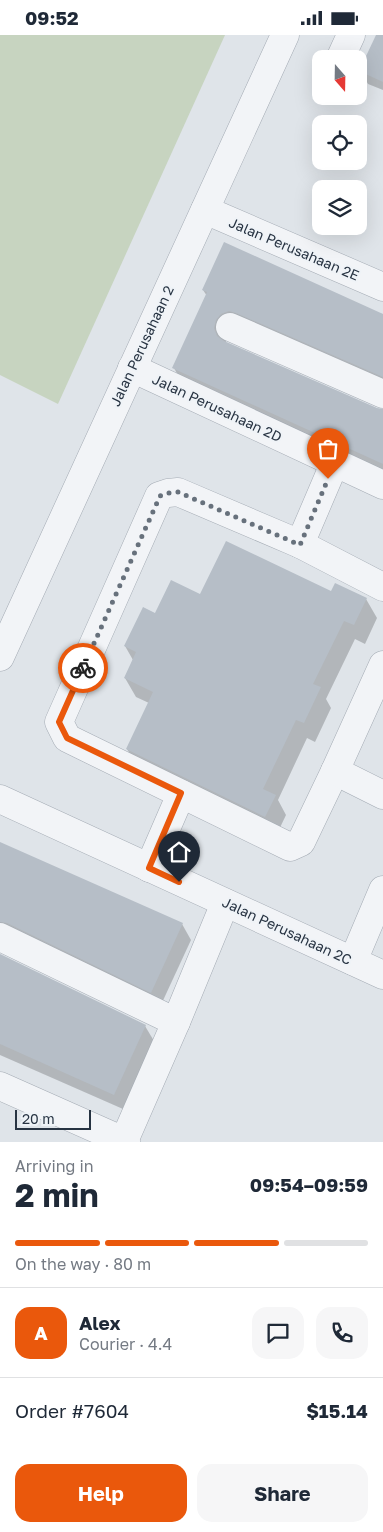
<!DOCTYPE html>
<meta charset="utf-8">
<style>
body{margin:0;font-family:"Golos Text",sans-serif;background:#f6f6f7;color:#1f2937;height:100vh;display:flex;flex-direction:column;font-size:19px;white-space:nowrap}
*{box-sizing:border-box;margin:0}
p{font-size:16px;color:#747a83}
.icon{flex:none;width:28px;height:28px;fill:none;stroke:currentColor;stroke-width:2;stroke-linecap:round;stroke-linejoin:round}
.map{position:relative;height:1107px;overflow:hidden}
.sheet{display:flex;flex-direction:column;background:#fff;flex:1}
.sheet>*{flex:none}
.needle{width:32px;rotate:160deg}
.fabs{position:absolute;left:312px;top:15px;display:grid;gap:10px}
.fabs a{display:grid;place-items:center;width:55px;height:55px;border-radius:10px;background:#fff;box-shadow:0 5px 20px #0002;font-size:25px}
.scale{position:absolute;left:15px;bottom:12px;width:76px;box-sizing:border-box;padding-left:5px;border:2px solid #273342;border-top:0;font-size:14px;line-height:18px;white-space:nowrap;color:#273342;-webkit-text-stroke:4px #eff3f7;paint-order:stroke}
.pin{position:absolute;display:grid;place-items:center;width:42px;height:42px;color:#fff;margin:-51px -21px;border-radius:50% 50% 50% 0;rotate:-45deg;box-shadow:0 0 5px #0007}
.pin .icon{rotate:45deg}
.courier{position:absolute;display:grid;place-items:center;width:50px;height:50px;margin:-25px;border:4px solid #ea580c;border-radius:50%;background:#fff;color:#222;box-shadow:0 1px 6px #0007}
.overview em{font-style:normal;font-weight:700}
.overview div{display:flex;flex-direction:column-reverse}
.overview{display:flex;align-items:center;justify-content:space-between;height:85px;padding:0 15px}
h1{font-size:32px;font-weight:700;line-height:38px}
.bar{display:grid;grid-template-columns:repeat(4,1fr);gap:8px 5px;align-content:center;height:60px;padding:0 15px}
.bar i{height:6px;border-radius:4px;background:#e0e1e3}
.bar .active{background:#ea580c}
.bar p{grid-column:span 4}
.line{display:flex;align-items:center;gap:12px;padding:0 15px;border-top:1px solid #e0e1e3}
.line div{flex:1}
.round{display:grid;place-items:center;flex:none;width:52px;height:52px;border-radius:15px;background:#f6f6f7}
.button{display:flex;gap:10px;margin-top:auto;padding:10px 15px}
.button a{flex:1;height:58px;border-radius:15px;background:#ea580c;color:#fff;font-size:20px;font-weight:700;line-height:58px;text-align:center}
.button a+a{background:#f6f6f7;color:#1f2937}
.status{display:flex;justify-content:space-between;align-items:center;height:35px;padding:0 25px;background:#fff;direction:ltr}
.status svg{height:14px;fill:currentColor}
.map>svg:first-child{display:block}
.green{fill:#c7d4c0}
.shadow{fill:#0003}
.building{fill:#b6bec7}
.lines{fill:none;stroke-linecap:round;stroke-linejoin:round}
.minor-casing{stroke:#a4abb4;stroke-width:29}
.minor{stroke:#f2f4f7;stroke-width:28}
.done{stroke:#67717c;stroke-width:5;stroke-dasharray:0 9}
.route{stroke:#ea580c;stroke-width:6}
.labels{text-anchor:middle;stroke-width:4;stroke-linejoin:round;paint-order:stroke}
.street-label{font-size:14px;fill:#273342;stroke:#eff3f7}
</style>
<div class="status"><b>09:52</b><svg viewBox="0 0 49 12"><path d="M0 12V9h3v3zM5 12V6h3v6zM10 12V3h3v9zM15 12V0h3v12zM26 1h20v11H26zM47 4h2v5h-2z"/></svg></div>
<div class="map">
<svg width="383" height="1107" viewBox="0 0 383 1107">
<rect width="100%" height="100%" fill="#dfe4e9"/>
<path class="green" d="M 0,0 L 225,0 L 58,369 L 0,340 Z"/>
<g class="shadow">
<path d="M 378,0 L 383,0 L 383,55 L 368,49 L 361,36 Z"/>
<path d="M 203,255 L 383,279 L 383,356 L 232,298 L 226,306 L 226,308 L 376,375 L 383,375 L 383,443 L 185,353 L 174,333 L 207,261 Z"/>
<path d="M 332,557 L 366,564 L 377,583 L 365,609 L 355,604 L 326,664 L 331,673 L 315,707 L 307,703 L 278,765 L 286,780 L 276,801 L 138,733 L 127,714 L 149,668 L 136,662 L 125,643 L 133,625 L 125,611 L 155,579 L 201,561 Z"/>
<path d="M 0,809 L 182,889 L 191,905 L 160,972 L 0,905 Z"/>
<path d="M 0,921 L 145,991 L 154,1006 L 123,1074 L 0,1020 Z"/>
</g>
<g class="building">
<path d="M 376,0 L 383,0 L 383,47 L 359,36 Z"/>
<path d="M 224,207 L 383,279 L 383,342 L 236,278 L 229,276 L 221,279 L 216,285 L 214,293 L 217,301 L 224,306 L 377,373 L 383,374 L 383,429 L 172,333 L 207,257 L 202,255 Z"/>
<path d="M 226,506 L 331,556 L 335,548 L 367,563 L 354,590 L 344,586 L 313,649 L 321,652 L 304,688 L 296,685 L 263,754 L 276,760 L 265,782 L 126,714 L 153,657 L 124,643 L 136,617 L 124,611 L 143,572 L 155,578 L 171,545 L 200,559 Z"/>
<path d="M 0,807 L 183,888 L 151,958 L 7,888 L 0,887 Z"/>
<path d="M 0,919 L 146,990 L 114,1060 L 0,1009 Z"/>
</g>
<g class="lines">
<g class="minor-casing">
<g id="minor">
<path d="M 340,24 L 351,0"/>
<path d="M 205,175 L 383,252"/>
<path d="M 230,292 L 383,359"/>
<path d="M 132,333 L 383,450"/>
<path d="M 300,509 L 335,427"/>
<path d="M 383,552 L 300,509 L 178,457 L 168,458 L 159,461 L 59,687 L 67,703 L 290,812 L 301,807 L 335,736 L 383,630"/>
<path d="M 0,622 L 285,0"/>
<path d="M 335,736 L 383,760"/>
<path d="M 0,764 L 383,940"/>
<path d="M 149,833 L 181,759"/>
<path d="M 0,902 L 176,987 L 124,1106"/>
<path d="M 353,926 L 383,855"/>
<path d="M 176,987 L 225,868"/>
<path d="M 0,1051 L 126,1107"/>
</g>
</g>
<use href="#minor" class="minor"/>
</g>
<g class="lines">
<path class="done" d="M 83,633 L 160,461 L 168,458 L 178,457 L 300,510 L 328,444"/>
<path class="route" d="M 83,633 L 59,687 L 67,703 L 181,758 L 149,833 L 179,847"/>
</g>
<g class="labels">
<g class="street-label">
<text transform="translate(294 214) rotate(23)" y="5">Jalan Perusahaan 2E</text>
<text transform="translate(142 311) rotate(-65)" y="5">Jalan Perusahaan 2</text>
<text transform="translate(217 373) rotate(25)" y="5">Jalan Perusahaan 2D</text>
<text transform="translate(287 896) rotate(25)" y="5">Jalan Perusahaan 2C</text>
</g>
</g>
</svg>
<div class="fabs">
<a><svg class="needle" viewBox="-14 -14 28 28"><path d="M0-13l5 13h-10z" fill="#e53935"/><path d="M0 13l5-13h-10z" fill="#747a83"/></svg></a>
<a><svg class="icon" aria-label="locate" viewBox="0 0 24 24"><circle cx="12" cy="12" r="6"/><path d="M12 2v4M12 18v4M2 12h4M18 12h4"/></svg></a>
<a><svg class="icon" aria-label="layers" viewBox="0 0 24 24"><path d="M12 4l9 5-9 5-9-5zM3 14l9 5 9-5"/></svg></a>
</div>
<div class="scale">20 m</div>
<div class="pin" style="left:328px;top:444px;background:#ea580c"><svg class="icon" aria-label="bag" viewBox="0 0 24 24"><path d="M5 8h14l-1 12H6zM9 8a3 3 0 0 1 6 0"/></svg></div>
<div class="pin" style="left:179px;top:847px;background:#1f2937"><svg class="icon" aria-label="home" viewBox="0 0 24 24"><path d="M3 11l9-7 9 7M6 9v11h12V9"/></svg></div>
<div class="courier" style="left:83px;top:633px"><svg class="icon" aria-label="bike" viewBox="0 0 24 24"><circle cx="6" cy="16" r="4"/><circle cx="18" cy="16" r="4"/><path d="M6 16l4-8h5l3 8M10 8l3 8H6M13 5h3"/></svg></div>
</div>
<section class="sheet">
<div class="overview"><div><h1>2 min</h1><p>Arriving in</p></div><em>09:54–09:59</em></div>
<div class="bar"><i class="active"></i><i class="active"></i><i class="active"></i><i></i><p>On the way · 80 m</p></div>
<div class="line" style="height:90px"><b class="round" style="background:#ea580c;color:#fff">A</b><div><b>Alex</b><p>Courier · 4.4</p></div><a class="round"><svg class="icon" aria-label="chat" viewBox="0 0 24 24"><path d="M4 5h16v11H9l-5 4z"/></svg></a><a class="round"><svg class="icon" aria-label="phone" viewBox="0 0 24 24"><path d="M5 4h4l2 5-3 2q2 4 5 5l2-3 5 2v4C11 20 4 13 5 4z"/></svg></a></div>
<div class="line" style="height:65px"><div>Order #7604</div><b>$15.14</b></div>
<div class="button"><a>Help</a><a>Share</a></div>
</section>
